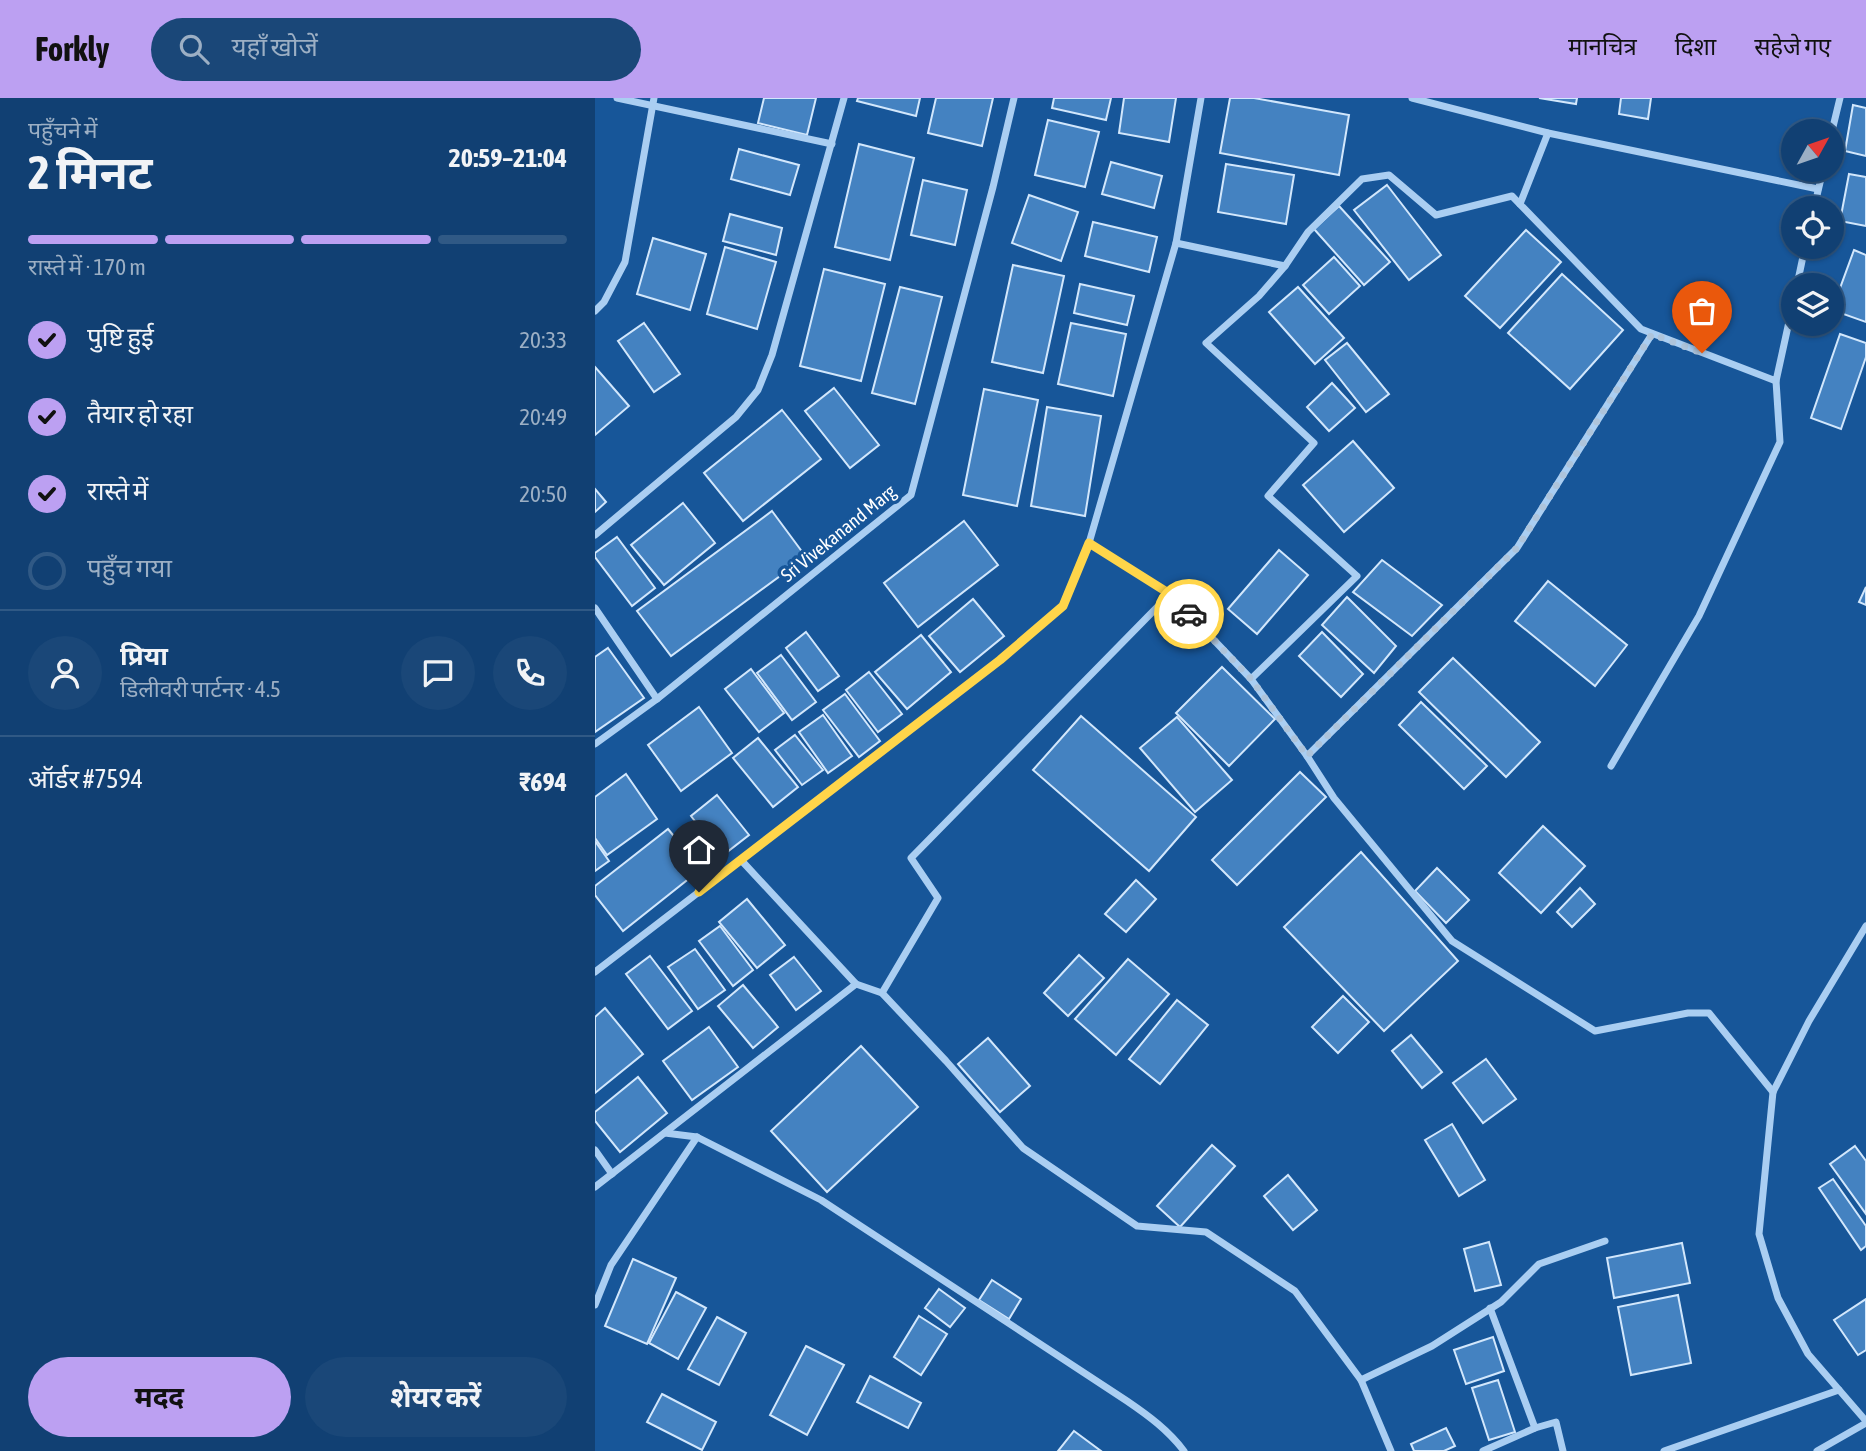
<!DOCTYPE html>
<html lang="hi">
<meta charset="utf-8">
<style>
body{margin:0;font-family:"Asap Condensed","Noto Sans Devanagari",sans-serif;background:#1a4778;color:#f1f3f6;height:100vh;display:flex;flex-direction:column;font-size:26px;white-space:nowrap}
*{box-sizing:border-box;margin:0}
p{font-size:23px;color:#9cafc4}
.icon{flex:none;width:38px;height:38px;fill:none;stroke:currentColor;stroke-width:2;stroke-linecap:round;stroke-linejoin:round}
.map{position:relative;flex:1;overflow:hidden}
.sheet{display:flex;flex-direction:column;background:#114073;width:595px}
.sheet>*{flex:none}
.needle{width:46px;rotate:50deg}
.buttons{position:absolute;left:1186px;top:21px;display:grid;gap:14px}
.buttons a{display:grid;place-items:center;width:63px;height:63px;border-radius:50%;background:#114073;box-shadow:0 2px 5px #0004,0 0 0 2px #305985;font-size:35px}
.pin{position:absolute;display:grid;place-items:center;width:60px;height:60px;color:#fff;margin:-72px -30px;border-radius:50% 50% 50% 0;rotate:-45deg;box-shadow:0 0 7px #0007}
.pin .icon{rotate:45deg}
.courier{position:absolute;display:grid;place-items:center;width:70px;height:70px;margin:-35px;border:5px solid #ffd54a;border-radius:50%;background:#fff;color:#222;box-shadow:0 2px 9px #0007}
.summary em{font-style:normal;font-weight:700}
.summary div{display:flex;flex-direction:column-reverse}
.summary{display:flex;align-items:center;justify-content:space-between;height:119px;padding:0 28px}
h1{font-size:46px;font-weight:700;line-height:52px}
.bar{display:grid;grid-template-columns:repeat(4,1fr);gap:10px 7px;align-content:center;height:84px;padding:0 28px}
.bar i{height:9px;border-radius:5px;background:#305985}
.bar .on{background:#bca0f2}
.bar p{grid-column:span 4}
.line{display:flex;align-items:center;gap:18px;padding:0 28px;border-top:2px solid #305985}
.line div{flex:1}
.round{display:grid;place-items:center;flex:none;width:74px;height:74px;border-radius:37px;background:#1a4778}
ol{padding:0 28px;list-style:none}
li{display:flex;align-items:center;gap:21px;height:77px}
li p{margin-inline-start:auto}
li .icon{padding:7px;border-radius:50%;background:#bca0f2;color:#111;stroke-width:4}
li:last-child{color:#9cafc4}
li i{width:38px;height:38px;border:4px solid #305985;border-radius:50%}
.button{display:flex;gap:14px;margin-top:auto;padding:14px 28px}
.button a{flex:1;height:80px;border-radius:42px;background:#bca0f2;color:#111;font-size:28px;font-weight:700;line-height:80px;text-align:center}
.button a+a{background:#1a4778;color:#f1f3f6}
header{display:flex;align-items:center;gap:42px;box-sizing:border-box;height:98px;padding:0 35px;background:#bca0f2;color:#111}
header strong{font-size:33px}
nav{display:flex;gap:38px;margin-inline-start:auto;font-size:24px}
.search{width:490px;height:63px;background:#1a4778;display:flex;align-items:center;gap:18px;box-sizing:border-box;padding:0 24px;border-radius:38px;color:#9cafc4;font-size:26px}
main{display:flex;flex:1;min-height:0}
.map>svg:first-child{display:block}
.building{fill:#4482c1;stroke:#d2e7fc;stroke-width:2}
.lines{fill:none;stroke-linecap:round;stroke-linejoin:round}
.minor{stroke:#aacef2;stroke-width:7}
.done{stroke:#aec4db;stroke-width:7;stroke-dasharray:0 12.6}
.route{stroke:#ffd54a;stroke-width:9}
.labels{text-anchor:middle;stroke-width:7;stroke-linejoin:round;paint-order:stroke}
.street-label{font-size:19px;fill:#fff;stroke:#175699}
</style>
<header>
<strong>Forkly</strong>
<div class="search"><svg class="icon" aria-label="search" viewBox="0 0 24 24"><circle cx="10" cy="10" r="6"/><path d="M15 15l6 6"/></svg>यहाँ खोजें</div>
<nav><a>मानचित्र</a><a>दिशा</a><a>सहेजे गए</a></nav>
</header>
<main>
<section class="sheet">
<div class="summary"><div><h1>2 मिनट</h1><p>पहुँचने में</p></div><em>20:59–21:04</em></div>
<div class="bar"><i class="on"></i><i class="on"></i><i class="on"></i><i></i><p>रास्ते में · 170 m</p></div>
<ol>
<li><svg class="icon" aria-label="check" viewBox="0 0 24 24"><path d="M5 12l5 5 9-10"/></svg>पुष्टि हुई<p>20:33</p></li>
<li><svg class="icon" aria-label="check" viewBox="0 0 24 24"><path d="M5 12l5 5 9-10"/></svg>तैयार हो रहा<p>20:49</p></li>
<li><svg class="icon" aria-label="check" viewBox="0 0 24 24"><path d="M5 12l5 5 9-10"/></svg>रास्ते में<p>20:50</p></li>
<li><i></i>पहुँच गया</li>
</ol>
<div class="line" style="height:126px"><a class="round"><svg class="icon" aria-label="person" viewBox="0 0 24 24"><circle cx="12" cy="8" r="4"/><path d="M4 21q1-7 8-7t8 7"/></svg></a><div><b>प्रिया</b><p>डिलीवरी पार्टनर · 4.5</p></div><a class="round"><svg class="icon" aria-label="chat" viewBox="0 0 24 24"><path d="M4 5h16v11H9l-5 4z"/></svg></a><a class="round"><svg class="icon" aria-label="phone" viewBox="0 0 24 24"><path d="M5 4h4l2 5-3 2q2 4 5 5l2-3 5 2v4C11 20 4 13 5 4z"/></svg></a></div>
<div class="line" style="height:91px"><div>ऑर्डर #7594</div><b>₹694</b></div>
<div class="button"><a>मदद</a><a>शेयर करें</a></div>
</section>
<div class="map">
<svg width="1271" height="1353" viewBox="0 0 1271 1353">
<rect width="100%" height="100%" fill="#175699"/>
<g class="building">
<path d="M 169,0 L 221,0 L 212,37 L 163,25 Z"/>
<path d="M 263,0 L 325,0 L 321,18 L 262,3 Z"/>
<path d="M 341,0 L 398,0 L 387,48 L 333,35 Z"/>
<path d="M 459,0 L 516,0 L 511,22 L 457,10 Z"/>
<path d="M 529,0 L 581,0 L 574,44 L 524,35 Z"/>
<path d="M 635,0 L 659,0 L 754,17 L 744,77 L 625,55 Z"/>
<path d="M 944,0 L 982,0 L 981,6 Z"/>
<path d="M 1026,0 L 1056,0 L 1053,21 L 1024,16 Z"/>
<path d="M 1258,7 L 1271,10 L 1271,58 L 1250,53 Z"/>
<path d="M 453,22 L 504,34 L 490,89 L 440,77 Z"/>
<path d="M 264,46 L 319,60 L 295,162 L 240,149 Z"/>
<path d="M 144,51 L 204,67 L 195,97 L 136,81 Z"/>
<path d="M 516,64 L 567,78 L 559,110 L 507,96 Z"/>
<path d="M 631,66 L 699,77 L 691,126 L 623,114 Z"/>
<path d="M 1254,76 L 1271,79 L 1271,128 L 1245,123 Z"/>
<path d="M 328,82 L 372,92 L 360,147 L 316,137 Z"/>
<path d="M 792,87 L 846,157 L 814,182 L 759,112 Z"/>
<path d="M 434,97 L 483,114 L 466,163 L 417,145 Z"/>
<path d="M 744,108 L 795,164 L 769,187 L 719,131 Z"/>
<path d="M 135,116 L 187,130 L 181,157 L 128,143 Z"/>
<path d="M 498,124 L 562,139 L 554,174 L 490,158 Z"/>
<path d="M 931,132 L 966,164 L 905,230 L 870,198 Z"/>
<path d="M 58,140 L 111,156 L 95,212 L 42,196 Z"/>
<path d="M 130,149 L 181,164 L 162,231 L 112,216 Z"/>
<path d="M 1259,152 L 1271,157 L 1271,224 L 1237,212 Z"/>
<path d="M 739,159 L 765,188 L 734,216 L 708,187 Z"/>
<path d="M 418,167 L 469,178 L 448,275 L 397,264 Z"/>
<path d="M 229,171 L 290,186 L 266,283 L 205,268 Z"/>
<path d="M 967,176 L 1028,232 L 975,291 L 913,235 Z"/>
<path d="M 485,186 L 539,198 L 532,227 L 479,215 Z"/>
<path d="M 305,189 L 347,199 L 320,306 L 277,295 Z"/>
<path d="M 703,189 L 749,240 L 720,266 L 674,214 Z"/>
<path d="M 49,225 L 85,276 L 59,294 L 23,243 Z"/>
<path d="M 476,225 L 531,236 L 518,298 L 463,286 Z"/>
<path d="M 1245,236 L 1271,245 L 1271,259 L 1246,331 L 1216,320 Z"/>
<path d="M 752,245 L 794,296 L 771,314 L 730,262 Z"/>
<path d="M 0,269 L 34,308 L 0,337 Z"/>
<path d="M 737,285 L 760,310 L 734,333 L 712,309 Z"/>
<path d="M 239,290 L 284,347 L 255,370 L 210,313 Z"/>
<path d="M 389,291 L 443,302 L 422,408 L 368,397 Z"/>
<path d="M 452,309 L 506,318 L 490,418 L 436,408 Z"/>
<path d="M 187,312 L 226,361 L 148,423 L 109,375 Z"/>
<path d="M 758,343 L 799,390 L 749,434 L 708,387 Z"/>
<path d="M 0,391 L 11,404 L 0,414 Z"/>
<path d="M 88,405 L 120,445 L 69,487 L 36,447 Z"/>
<path d="M 177,413 L 211,459 L 76,558 L 42,513 Z"/>
<path d="M 369,423 L 403,467 L 323,529 L 289,485 Z"/>
<path d="M 22,439 L 60,490 L 37,508 L 0,459 L 0,455 Z"/>
<path d="M 684,452 L 713,477 L 662,536 L 633,511 Z"/>
<path d="M 787,462 L 847,507 L 817,538 L 758,494 Z"/>
<path d="M 953,483 L 1032,547 L 1000,588 L 920,523 Z"/>
<path d="M 1271,489 L 1271,507 L 1264,504 Z"/>
<path d="M 752,499 L 801,548 L 779,575 L 727,527 Z"/>
<path d="M 378,501 L 409,538 L 365,574 L 334,538 Z"/>
<path d="M 211,534 L 244,578 L 223,593 L 191,550 Z"/>
<path d="M 727,534 L 768,576 L 746,599 L 704,558 Z"/>
<path d="M 326,537 L 356,574 L 312,611 L 280,574 Z"/>
<path d="M 13,550 L 49,600 L 0,634 L 0,559 Z"/>
<path d="M 186,557 L 221,604 L 197,622 L 162,575 Z"/>
<path d="M 858,560 L 945,644 L 911,679 L 824,594 Z"/>
<path d="M 627,569 L 680,621 L 634,668 L 581,615 Z"/>
<path d="M 156,571 L 189,615 L 164,634 L 130,591 Z"/>
<path d="M 274,574 L 307,616 L 283,634 L 251,592 Z"/>
<path d="M 250,596 L 285,643 L 264,659 L 228,612 Z"/>
<path d="M 826,604 L 892,668 L 869,691 L 804,627 Z"/>
<path d="M 104,609 L 137,655 L 86,693 L 53,647 Z"/>
<path d="M 228,617 L 257,658 L 233,675 L 204,634 Z"/>
<path d="M 486,618 L 601,719 L 554,773 L 438,672 Z"/>
<path d="M 582,619 L 637,682 L 600,714 L 545,650 Z"/>
<path d="M 200,637 L 228,672 L 207,687 L 180,652 Z"/>
<path d="M 163,640 L 203,689 L 178,709 L 138,660 Z"/>
<path d="M 705,674 L 731,699 L 642,787 L 617,762 Z"/>
<path d="M 31,676 L 62,721 L 12,757 L 0,740 L 0,699 Z"/>
<path d="M 122,697 L 154,737 L 127,758 L 96,718 Z"/>
<path d="M 948,728 L 990,768 L 946,815 L 904,775 Z"/>
<path d="M 73,731 L 106,771 L 28,833 L 0,797 L 0,788 Z"/>
<path d="M 0,743 L 14,763 L 0,773 Z"/>
<path d="M 766,754 L 863,863 L 789,933 L 689,829 Z"/>
<path d="M 842,770 L 874,802 L 851,825 L 820,793 Z"/>
<path d="M 541,782 L 561,801 L 531,834 L 510,816 Z"/>
<path d="M 985,790 L 1000,806 L 977,829 L 962,814 Z"/>
<path d="M 152,801 L 190,847 L 162,870 L 124,824 Z"/>
<path d="M 125,828 L 158,872 L 138,888 L 104,843 Z"/>
<path d="M 100,851 L 130,892 L 103,911 L 73,869 Z"/>
<path d="M 484,857 L 509,880 L 473,918 L 449,895 Z"/>
<path d="M 55,858 L 97,913 L 73,931 L 31,876 Z"/>
<path d="M 199,859 L 226,893 L 201,912 L 175,877 Z"/>
<path d="M 533,861 L 574,896 L 521,957 L 480,921 Z"/>
<path d="M 148,887 L 183,929 L 158,950 L 123,908 Z"/>
<path d="M 748,898 L 774,924 L 743,955 L 717,929 Z"/>
<path d="M 582,902 L 613,927 L 565,986 L 534,961 Z"/>
<path d="M 10,910 L 48,956 L 0,995 L 0,919 Z"/>
<path d="M 114,929 L 143,969 L 97,1002 L 68,963 Z"/>
<path d="M 816,937 L 847,974 L 827,990 L 797,953 Z"/>
<path d="M 393,940 L 435,988 L 405,1014 L 363,966 Z"/>
<path d="M 266,948 L 323,1009 L 232,1094 L 176,1033 Z"/>
<path d="M 891,961 L 921,1001 L 888,1025 L 858,985 Z"/>
<path d="M 43,979 L 72,1015 L 25,1054 L 0,1023 L 0,1014 Z"/>
<path d="M 857,1026 L 890,1082 L 864,1098 L 830,1042 Z"/>
<path d="M 617,1047 L 640,1068 L 585,1129 L 562,1108 Z"/>
<path d="M 1260,1048 L 1271,1063 L 1271,1116 L 1235,1066 Z"/>
<path d="M 693,1077 L 722,1112 L 698,1132 L 669,1098 Z"/>
<path d="M 1238,1081 L 1271,1128 L 1271,1148 L 1266,1152 L 1224,1090 Z"/>
<path d="M 894,1144 L 906,1187 L 880,1193 L 869,1151 Z"/>
<path d="M 1087,1145 L 1095,1185 L 1019,1200 L 1012,1160 Z"/>
<path d="M 38,1161 L 81,1180 L 52,1246 L 10,1228 Z"/>
<path d="M 397,1182 L 426,1201 L 414,1221 L 384,1202 Z"/>
<path d="M 344,1191 L 370,1210 L 355,1229 L 330,1210 Z"/>
<path d="M 81,1194 L 111,1210 L 83,1261 L 54,1245 Z"/>
<path d="M 1083,1197 L 1096,1265 L 1036,1277 L 1023,1209 Z"/>
<path d="M 1271,1201 L 1271,1252 L 1263,1257 L 1239,1222 Z"/>
<path d="M 324,1218 L 352,1236 L 326,1277 L 299,1259 Z"/>
<path d="M 122,1219 L 151,1235 L 124,1287 L 93,1271 Z"/>
<path d="M 898,1239 L 909,1273 L 871,1286 L 859,1252 Z"/>
<path d="M 211,1248 L 249,1267 L 212,1337 L 175,1317 Z"/>
<path d="M 275,1278 L 326,1305 L 313,1330 L 262,1304 Z"/>
<path d="M 903,1282 L 920,1334 L 894,1342 L 877,1290 Z"/>
<path d="M 67,1296 L 121,1324 L 107,1352 L 52,1324 Z"/>
<path d="M 851,1330 L 860,1348 L 849,1353 L 819,1353 L 816,1346 Z"/>
<path d="M 479,1333 L 506,1353 L 463,1353 Z"/>
</g>
<g class="lines">
<g class="minor">
<path d="M 22,0 L 237,46"/>
<path d="M 817,0 L 953,35 L 1223,91"/>
<path d="M 1237,33 L 1245,0"/>
<path d="M 925,106 L 953,35"/>
<path d="M 1219,110 L 1228,72"/>
<path d="M 581,145 L 690,168 L 713,134 L 767,81 L 794,77 L 841,117 L 917,98 L 1046,231 L 1181,283 L 1199,201"/>
<path d="M 1202,187 L 1210,149"/>
<path d="M 0,213 L 9,204 L 30,164 L 59,0"/>
<path d="M 0,437 L 141,319 L 163,292 L 177,257 L 249,0"/>
<path d="M 494,445 L 575,496 L 656,581 L 762,478 L 673,398 L 719,345 L 611,245 L 664,198 L 690,168"/>
<path d="M 0,510 L 62,601"/>
<path d="M 656,581 L 712,658 L 739,700 L 857,843 L 1000,933 L 1093,915 L 1114,915 L 1178,994"/>
<path d="M 0,646 L 62,601 L 316,397 L 398,89 L 419,0"/>
<path d="M 712,658 L 922,450 L 1057,236"/>
<path d="M 1016,668 L 1104,518 L 1185,344 L 1181,283"/>
<path d="M 146,762 L 261,886 L 287,895 L 351,963 L 428,1050 L 542,1128 L 611,1134 L 700,1193 L 766,1282 L 796,1353"/>
<path d="M 1271,828 L 1214,923 L 1178,994 L 1164,1136 L 1183,1200 L 1213,1256 L 1271,1323"/>
<path d="M 0,874 L 405,562 L 468,508 L 494,445 L 581,145 L 606,0"/>
<path d="M 287,895 L 343,800 L 316,760 L 575,496"/>
<path d="M 70,1035 L 102,1039 L 226,1102 L 532,1303 C 554,1318 573,1332 589,1353"/>
<path d="M 0,1052 L 17,1076"/>
<path d="M 0,1089 L 261,886"/>
<path d="M 0,1207 L 16,1167 L 102,1039"/>
<path d="M 766,1282 L 837,1248 L 906,1204 L 944,1166 L 1010,1143"/>
<path d="M 940,1330 L 961,1324 L 968,1353"/>
<path d="M 888,1353 L 940,1330 L 895,1210"/>
<path d="M 1069,1353 L 1244,1292"/>
<path d="M 1222,1353 L 1271,1325"/>
</g>
</g>
<g class="lines">
<path class="done" d="M 594,516 L 656,581 L 712,658 L 922,450 L 1057,236 L 1107,255"/>
<path class="route" d="M 104,794 L 405,562 L 468,508 L 494,445 L 575,496 L 594,516"/>
</g>
<g class="labels">
<g class="street-label">
<text transform="translate(243 435) rotate(-39)" y="7">Sri Vivekanand Marg</text>
</g>
</g>
</svg>
<div class="buttons">
<a><svg class="needle" viewBox="-14 -14 28 28"><path d="M0-13l5 13h-10z" fill="#e53935"/><path d="M0 13l5-13h-10z" fill="#9cafc4"/></svg></a>
<a><svg class="icon" aria-label="locate" viewBox="0 0 24 24"><circle cx="12" cy="12" r="6"/><path d="M12 2v4M12 18v4M2 12h4M18 12h4"/></svg></a>
<a><svg class="icon" aria-label="layers" viewBox="0 0 24 24"><path d="M12 4l9 5-9 5-9-5zM3 14l9 5 9-5"/></svg></a>
</div>
<div class="pin" style="left:1107px;top:255px;background:#ea580c"><svg class="icon" aria-label="bag" viewBox="0 0 24 24"><path d="M5 8h14l-1 12H6zM9 8a3 3 0 0 1 6 0"/></svg></div>
<div class="pin" style="left:104px;top:794px;background:#1f2937"><svg class="icon" aria-label="home" viewBox="0 0 24 24"><path d="M3 11l9-7 9 7M6 9v11h12V9"/></svg></div>
<div class="courier" style="left:594px;top:516px"><svg class="icon" aria-label="car" viewBox="0 0 24 24"><path d="M5 17H2v-5l4-1 3-4h7l3 4 3 1v5h-3M9 17h6M6 11h13"/><circle cx="7" cy="17" r="2"/><circle cx="17" cy="17" r="2"/></svg></div>
</div>
</main>
